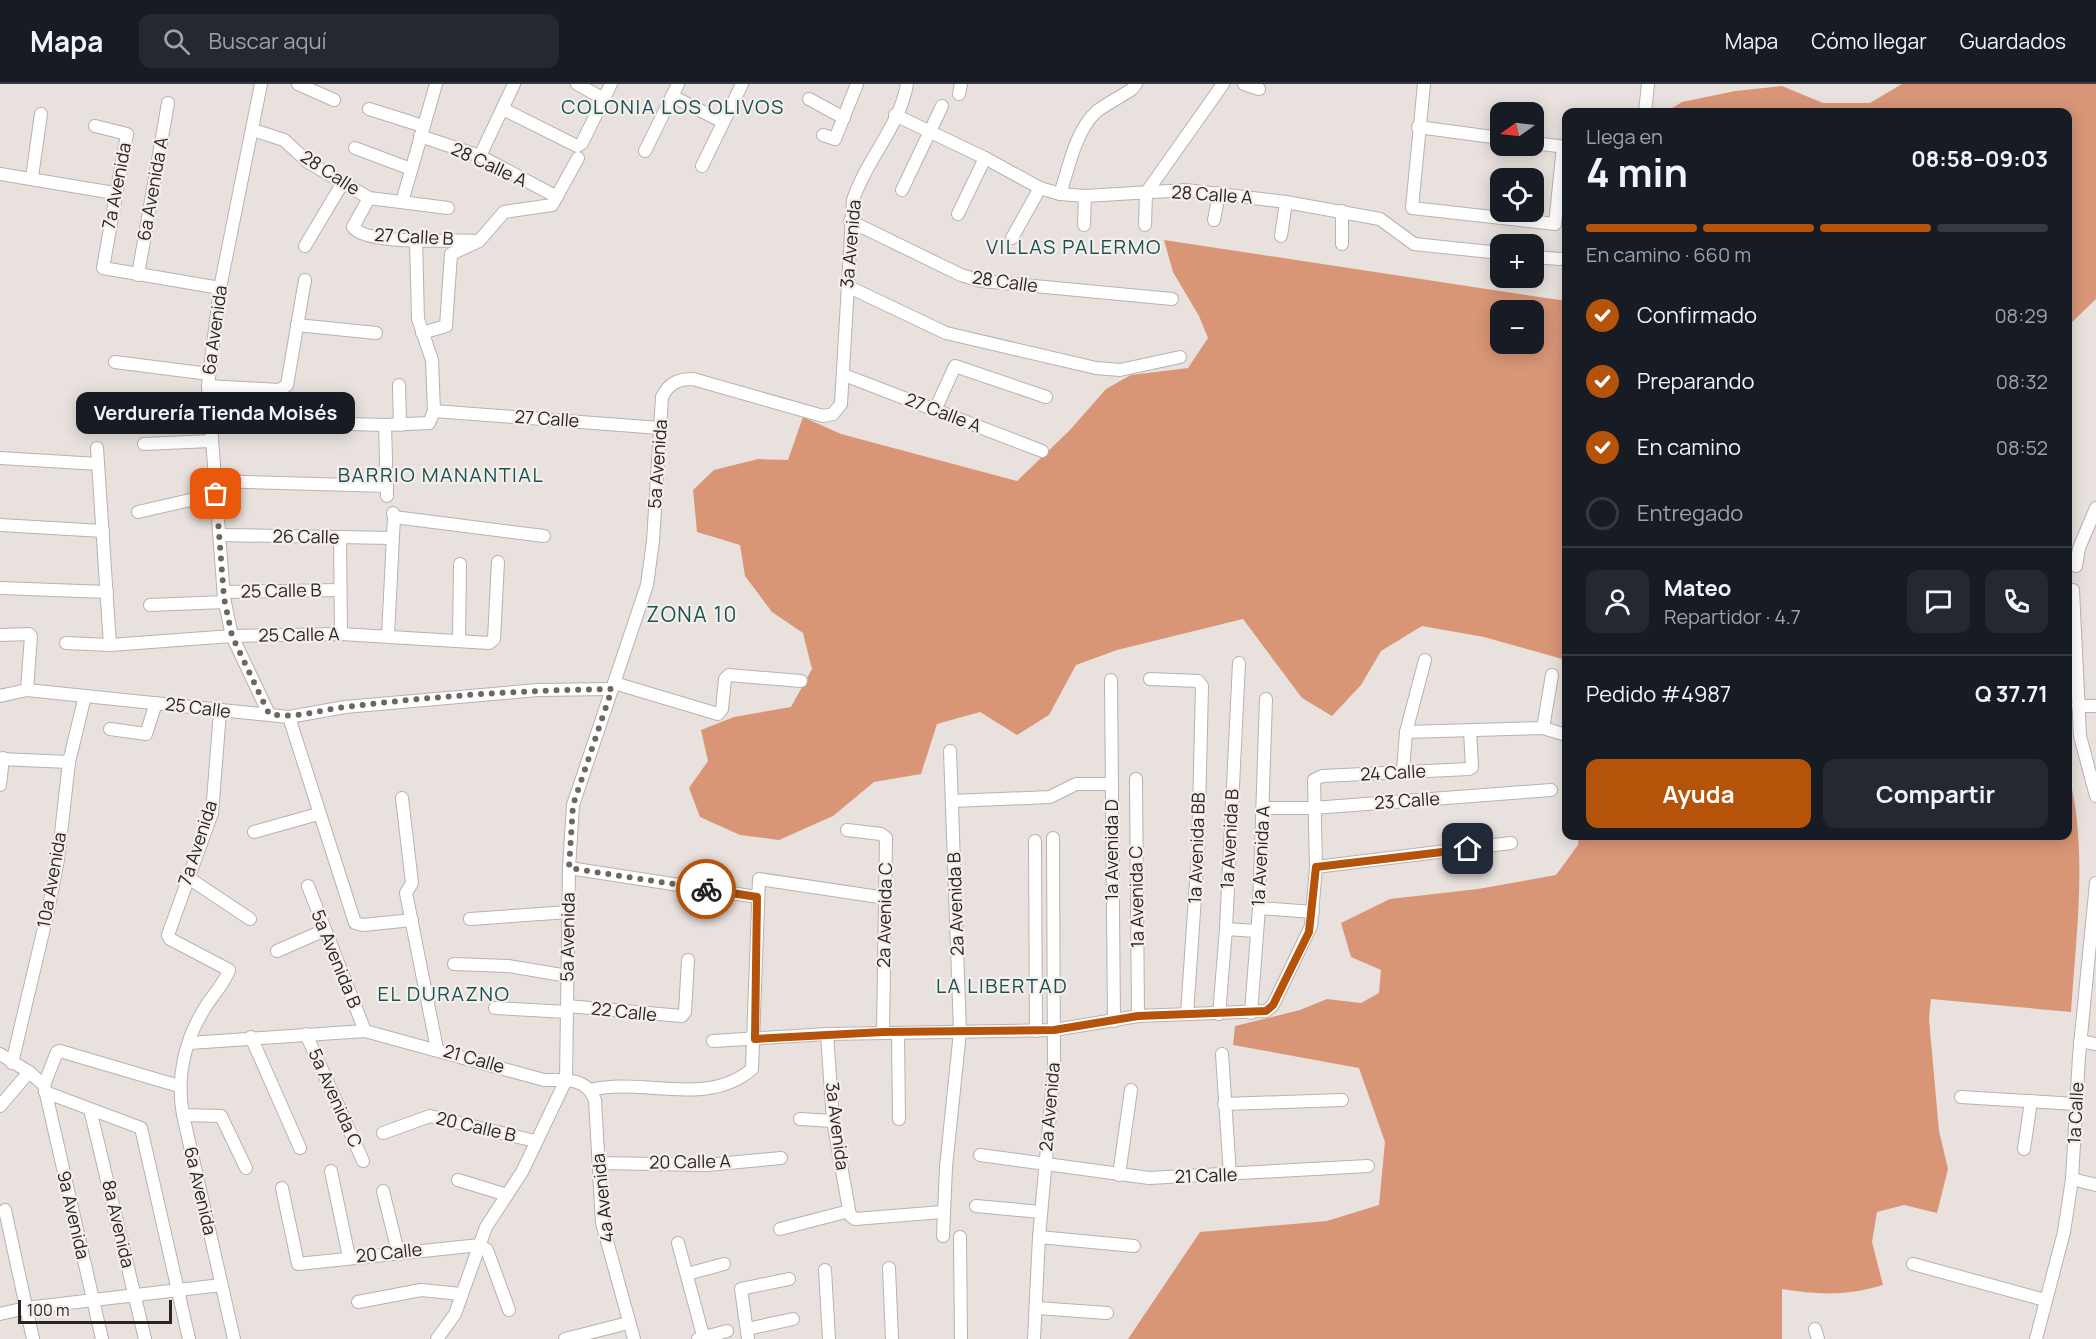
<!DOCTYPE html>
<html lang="es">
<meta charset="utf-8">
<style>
body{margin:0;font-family:Manrope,sans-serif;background:#242831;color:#f1f3f6;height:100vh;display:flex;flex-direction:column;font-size:22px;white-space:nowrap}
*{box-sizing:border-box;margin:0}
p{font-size:20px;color:#9ea1a6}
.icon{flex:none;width:33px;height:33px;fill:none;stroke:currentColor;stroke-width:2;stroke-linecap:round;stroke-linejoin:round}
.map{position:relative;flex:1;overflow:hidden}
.side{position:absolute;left:1562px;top:24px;width:510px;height:732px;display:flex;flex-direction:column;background:#171b24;border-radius:12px;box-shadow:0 3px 15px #0003}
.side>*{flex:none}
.needle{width:39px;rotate:256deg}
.tools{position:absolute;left:1490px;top:18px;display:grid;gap:12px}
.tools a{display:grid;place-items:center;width:54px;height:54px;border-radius:12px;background:#171b24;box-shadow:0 3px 15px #0003;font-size:30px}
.scale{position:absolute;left:18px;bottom:15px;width:154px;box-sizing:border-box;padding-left:6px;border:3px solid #282524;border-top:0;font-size:16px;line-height:21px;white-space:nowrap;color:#282524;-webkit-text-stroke:4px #f5eeea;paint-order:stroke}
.pin{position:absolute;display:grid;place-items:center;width:51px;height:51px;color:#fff;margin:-26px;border-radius:12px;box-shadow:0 3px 9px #0006}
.courier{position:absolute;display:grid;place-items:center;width:60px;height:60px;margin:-30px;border:4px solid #b45309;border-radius:50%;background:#fff;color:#222;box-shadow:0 2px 8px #0007}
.bubble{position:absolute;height:42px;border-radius:12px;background:#171b24;box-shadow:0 3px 15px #0003;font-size:20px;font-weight:700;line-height:42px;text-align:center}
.headline em{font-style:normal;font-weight:700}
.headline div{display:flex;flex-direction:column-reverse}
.headline{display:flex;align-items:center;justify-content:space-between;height:102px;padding:0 24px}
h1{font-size:39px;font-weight:700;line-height:45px}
.bar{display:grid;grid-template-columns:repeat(4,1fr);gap:9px 6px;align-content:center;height:72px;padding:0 24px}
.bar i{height:8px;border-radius:4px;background:#363941}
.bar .on{background:#b45309}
.bar p{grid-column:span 4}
.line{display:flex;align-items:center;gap:15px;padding:0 24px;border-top:2px solid #363941}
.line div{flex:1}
.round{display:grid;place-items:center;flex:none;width:63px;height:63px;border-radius:12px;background:#242831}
ol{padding:0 24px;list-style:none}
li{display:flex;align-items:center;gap:18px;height:66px}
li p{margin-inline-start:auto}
li .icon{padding:6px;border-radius:50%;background:#b45309;color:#fff;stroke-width:4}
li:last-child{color:#9ea1a6}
li i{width:33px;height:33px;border:3px solid #363941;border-radius:50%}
.primary-button{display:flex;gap:12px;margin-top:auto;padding:12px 24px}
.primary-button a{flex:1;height:69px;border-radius:12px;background:#b45309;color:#fff;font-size:24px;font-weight:700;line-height:69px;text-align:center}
.primary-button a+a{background:#242831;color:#f1f3f6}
header{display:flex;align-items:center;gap:36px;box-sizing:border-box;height:84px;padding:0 30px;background:#171b24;border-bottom:2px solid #363941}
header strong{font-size:28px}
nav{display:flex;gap:33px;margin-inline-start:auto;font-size:21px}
.search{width:420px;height:54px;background:#242831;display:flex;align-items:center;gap:15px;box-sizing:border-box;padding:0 21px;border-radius:12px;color:#9ea1a6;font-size:22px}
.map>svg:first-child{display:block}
.forest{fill:#d89677;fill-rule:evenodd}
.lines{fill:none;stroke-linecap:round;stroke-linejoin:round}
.minor-casing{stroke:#b9b2ae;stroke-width:14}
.minor{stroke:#fff;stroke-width:12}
.done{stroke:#6b6765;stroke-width:6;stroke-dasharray:0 10.8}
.route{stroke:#b45309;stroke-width:8}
.labels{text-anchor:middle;stroke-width:4.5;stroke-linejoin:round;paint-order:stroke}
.street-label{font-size:18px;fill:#282524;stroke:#f5eeea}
.neighbourhood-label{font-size:20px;letter-spacing:1.5px;fill:#165354;stroke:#f5eeea}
.quarter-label{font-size:21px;letter-spacing:1.5px;fill:#165354;stroke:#f5eeea}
</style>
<header>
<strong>Mapa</strong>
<div class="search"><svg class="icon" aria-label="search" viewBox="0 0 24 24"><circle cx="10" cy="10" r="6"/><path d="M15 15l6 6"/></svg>Buscar aquí</div>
<nav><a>Mapa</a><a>Cómo llegar</a><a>Guardados</a></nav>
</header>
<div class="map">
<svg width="2096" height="1255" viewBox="0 0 2096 1255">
<rect width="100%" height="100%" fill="#e8e1dd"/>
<g class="forest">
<path d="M 1902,0 L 2096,0 L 2096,215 L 2070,240 L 2067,252 L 2067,28 L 1666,28 L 1682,18 L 1735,7 L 1782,2 L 1823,19 L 1870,19 Z"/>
<path d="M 1164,156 L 1566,217 L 1566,576 L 1484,553 L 1422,542 L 1381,567 L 1361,601 L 1332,632 L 1302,614 L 1243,535 L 1117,566 L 1076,581 L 1049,631 L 1017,651 L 980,628 L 937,640 L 921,690 L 874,698 L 833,732 L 779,756 L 740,751 L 700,733 L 689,704 L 708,677 L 701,646 L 734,633 L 791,623 L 812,585 L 803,549 L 772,528 L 745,492 L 740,461 L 697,448 L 693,406 L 714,386 L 758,375 L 788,376 L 803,333 L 841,350 L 1017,397 L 1070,346 L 1106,305 L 1131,291 L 1188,284 L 1208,254 L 1199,232 L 1173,188 ZM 1500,226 L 1533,226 L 1533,260 L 1500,260 Z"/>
<path d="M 2067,685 C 2089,760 2076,851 2071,928 L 1931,915 L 1929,935 L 1939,1047 L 1948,1085 L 1937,1129 L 1904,1121 L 1877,1128 L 1872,1158 L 1883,1201 C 1847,1212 1819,1211 1782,1205 L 1782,1255 L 1128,1255 L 1200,1148 L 1327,1137 L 1379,1121 L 1385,1058 L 1359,984 L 1233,961 L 1235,942 L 1300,926 L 1327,915 L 1361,919 L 1379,909 L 1381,886 L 1351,873 L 1341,839 L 1390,815 L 1478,805 L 1556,791 L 1578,761 L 1579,752 L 2067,752 Z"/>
</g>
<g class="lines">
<g class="minor-casing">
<g id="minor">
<path d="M 261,0 L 220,204 L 208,302 L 224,514 L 232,552 L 269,630"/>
<path d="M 298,0 L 334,16"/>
<path d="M 577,0 L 604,15"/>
<path d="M 1244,0 L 1259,5"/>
<path d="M 1424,0 L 1412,124 L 1555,140 L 1563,63"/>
<path d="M 959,10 L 961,0"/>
<path d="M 672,12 L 723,38"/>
<path d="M 809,15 L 844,34"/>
<path d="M 369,25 L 423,42"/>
<path d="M 503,25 L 577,62 L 582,59 L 611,0"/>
<path d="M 1645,28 L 1648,0"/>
<path d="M 895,31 L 985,74 L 1040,104 L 1060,110 L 1085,112 L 1186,106 L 1286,118 L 1380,135 L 1414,160 L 1500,169"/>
<path d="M 95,42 L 127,50 L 103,184 L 220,204"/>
<path d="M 1418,43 L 1500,54"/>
<path d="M 253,46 L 284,56 L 308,78 L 369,114 L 448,124"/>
<path d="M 823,51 L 835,55 L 857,0"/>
<path d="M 420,52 L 480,72 L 557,113"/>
<path d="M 1533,59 L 1566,63"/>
<path d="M 355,64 L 411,85"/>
<path d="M 645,67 L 678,0"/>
<path d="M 480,72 L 514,0"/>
<path d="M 702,82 L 742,0"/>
<path d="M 0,90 L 114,109"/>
<path d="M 32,93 L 41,30"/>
<path d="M 902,106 L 942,22"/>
<path d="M 1060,110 C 1069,83 1075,48 1096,28 C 1107,19 1121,13 1132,5 L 1136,0"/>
<path d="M 369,114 L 353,143 C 367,162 451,155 476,157"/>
<path d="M 402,118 L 436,0"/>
<path d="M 958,130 L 985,74"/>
<path d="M 1214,136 L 1219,109"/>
<path d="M 850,137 L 961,191 L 981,197 L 1172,215"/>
<path d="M 1084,141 L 1085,112"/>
<path d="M 1145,141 L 1146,109 L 1223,0"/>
<path d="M 1281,152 L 1286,118"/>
<path d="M 1012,154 L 1040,104"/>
<path d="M 1342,160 L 1342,127"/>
<path d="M 305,162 L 342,100"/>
<path d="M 1533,173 L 1560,175"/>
<path d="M 138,191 L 168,19"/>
<path d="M 847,202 L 946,249 L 1096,284 L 1120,286 L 1180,273"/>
<path d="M 297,241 L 376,249"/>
<path d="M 422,249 L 446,242 L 451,170 L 479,157 L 504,128 L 552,121 L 578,74"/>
<path d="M 115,278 L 209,290"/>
<path d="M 844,291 L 1042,367"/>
<path d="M 399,301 L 400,341"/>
<path d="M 208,302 L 280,306 L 287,301 L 305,196"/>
<path d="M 935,326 L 955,282 L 1046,313"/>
<path d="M 434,327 L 660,344"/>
<path d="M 209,336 L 385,341 L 429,339 L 434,327 L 432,276 L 418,235 L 416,155"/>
<path d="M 385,341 L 387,412"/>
<path d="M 144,360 L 211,357"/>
<path d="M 97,364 L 110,561"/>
<path d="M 0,374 L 98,380"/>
<path d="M 215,397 L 387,402"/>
<path d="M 138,428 L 216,410"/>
<path d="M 393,429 L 394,433 L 544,452"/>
<path d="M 0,441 L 103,447"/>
<path d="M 220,451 L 393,454"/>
<path d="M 340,453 L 341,550"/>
<path d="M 2076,482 L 2079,464 L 2096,424"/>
<path d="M 0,504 L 107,508"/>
<path d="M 2073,506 L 2080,652 L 2096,712"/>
<path d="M 224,508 L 339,506"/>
<path d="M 150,521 L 225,518"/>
<path d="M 0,551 L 29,550 L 31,552 L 27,606"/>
<path d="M 388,551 L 394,433"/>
<path d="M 459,557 L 460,480"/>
<path d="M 66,559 L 110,561 L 232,552 L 341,550 L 489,559 L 494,555 L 498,478"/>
<path d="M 1150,595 L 1198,597 L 1202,602 L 1198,769 L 1187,930"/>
<path d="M 1111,596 L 1114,937"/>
<path d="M 614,599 L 718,630 L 722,625 L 725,595 L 729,591 L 801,597"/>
<path d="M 0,612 L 27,606 L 289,633 L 345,623 L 538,606 L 612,605"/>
<path d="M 2078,622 L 2096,622"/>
<path d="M 220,628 L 212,729 L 168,851 L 170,855 L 229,886 C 225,899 213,911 206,922 C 185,955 176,993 183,1031 L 234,1255"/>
<path d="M 289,633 L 355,839 L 363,841 L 412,836"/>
<path d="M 1543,644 L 1566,651"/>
<path d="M 110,645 L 146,650 L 156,619"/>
<path d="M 1406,648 L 1543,644 L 1552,591"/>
<path d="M 0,675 L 69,678"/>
<path d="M 1403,687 L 1406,648 L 1425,576"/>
<path d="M 1136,695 L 1138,932"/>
<path d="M 0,701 L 3,674"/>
<path d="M 402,714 L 412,799 L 406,809 L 437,965"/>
<path d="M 952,717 L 1050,713 L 1076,700 L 1112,700"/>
<path d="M 1264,724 L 1313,724 L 1551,706"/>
<path d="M 847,746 L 881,750 L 886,754 L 883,948"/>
<path d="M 254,748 L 318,730"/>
<path d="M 1035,757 L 1036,947"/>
<path d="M 1316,783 L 1511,759"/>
<path d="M 569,784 L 757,813"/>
<path d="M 187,793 L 250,835"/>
<path d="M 308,802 L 365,947"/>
<path d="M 1259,824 L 1313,828"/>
<path d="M 470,835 L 569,828"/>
<path d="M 1226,845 L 1256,847"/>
<path d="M 277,867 L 325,846"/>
<path d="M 454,880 L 508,882 L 568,892"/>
<path d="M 567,922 L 682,932 L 685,928 L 688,876"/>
<path d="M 495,924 L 567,928"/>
<path d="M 1251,929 L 1259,824 L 1266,615"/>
<path d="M 1219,930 L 1226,845 L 1239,579"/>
<path d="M 898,949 L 899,1035"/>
<path d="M 306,950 L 363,1077"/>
<path d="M 827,950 L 833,1037 L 850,1131 L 855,1135 L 942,1128"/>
<path d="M 251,953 L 300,1064"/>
<path d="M 713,957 L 827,950 L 1054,946 L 1138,932 L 1266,927 L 1273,921 L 1311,842 L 1316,783 L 1314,696 L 1322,692 L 1469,685 L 1472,683 L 1470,647"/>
<path d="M 2080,957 L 2096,960"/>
<path d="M 189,959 L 365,947 L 544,996 C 566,996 586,993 595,1016 L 602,1139 L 634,1255"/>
<path d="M 0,970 L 29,988 L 44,1001 L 102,1255"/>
<path d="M 1222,970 L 1230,1091"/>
<path d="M 12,979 L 48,827 L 58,776 L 69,678 L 85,612"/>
<path d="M 44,1001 L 57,968 L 60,967 L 179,1002"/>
<path d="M 591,1006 C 642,993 707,1024 752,985 L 759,795 L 886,814"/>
<path d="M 45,1008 L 141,1044 L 189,1255"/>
<path d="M 1961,1013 L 2076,1020"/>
<path d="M 1224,1020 L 1342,1016"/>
<path d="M 0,1022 L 29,988"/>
<path d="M 90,1025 L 145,1255"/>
<path d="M 183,1031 L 221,1032 L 246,1084"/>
<path d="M 800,1035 L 833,1037"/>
<path d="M 383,1049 L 430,1032 L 535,1057"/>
<path d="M 2024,1065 L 2031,1017"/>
<path d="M 980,1071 L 1149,1094 L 1368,1082"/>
<path d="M 599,1079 L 707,1081 L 781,1074"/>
<path d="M 331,1087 L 349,1173"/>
<path d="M 1119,1091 L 1131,1006"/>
<path d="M 2072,1095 L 2096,1101"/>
<path d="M 458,1096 L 507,1111"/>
<path d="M 282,1104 L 298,1180 L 480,1161 L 487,1166 L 509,1226"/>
<path d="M 383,1107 L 398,1168"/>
<path d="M 976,1122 L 1041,1128"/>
<path d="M 5,1126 L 33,1255"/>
<path d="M 780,1145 L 849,1127"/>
<path d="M 943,1152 L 946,1083 L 960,948 L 950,667"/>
<path d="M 960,1153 L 961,1255"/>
<path d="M 1039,1153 L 1134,1162"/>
<path d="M 678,1159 L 704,1255"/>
<path d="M 1913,1180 L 2045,1216"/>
<path d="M 889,1184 L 892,1255"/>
<path d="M 825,1186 L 829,1255"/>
<path d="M 687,1190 L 724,1180"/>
<path d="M 358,1218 L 421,1206 L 461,1210"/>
<path d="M 1037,1224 L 1107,1229"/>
<path d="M 0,1230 L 26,1224 L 221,1201"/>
<path d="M 747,1245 L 793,1235"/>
<path d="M 1815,1245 L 1818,1255"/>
<path d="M 437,1255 L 455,1230 L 486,1143 L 522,1088 L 566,996 L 569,784 L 573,721 L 647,501 L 653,457 L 662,313 C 669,299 678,295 693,295 L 823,332 L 833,330 L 841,320 L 853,116 C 866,76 900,42 907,0"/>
<path d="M 565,1255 L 628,1239"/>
<path d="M 698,1255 L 727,1247"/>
<path d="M 748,1255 L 741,1205 L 789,1195"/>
<path d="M 1034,1255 L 1039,1153 L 1054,986 L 1053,754"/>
<path d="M 2036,1255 L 2064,1148 L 2072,1095 L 2079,972 L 2096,799"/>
</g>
</g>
<use href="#minor" class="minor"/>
</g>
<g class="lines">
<path class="done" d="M 216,410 L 224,514 L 232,552 L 269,630 C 296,635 319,626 346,623 C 434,612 524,606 612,605 L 573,721 L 569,784 L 706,805"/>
<path class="route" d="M 706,805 L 757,813 L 755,955 L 883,948 L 1054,946 L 1138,932 L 1266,927 L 1273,921 L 1309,848 L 1316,783 L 1468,765"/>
</g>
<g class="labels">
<g class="street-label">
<text transform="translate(489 81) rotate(25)" y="6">28 Calle A</text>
<text transform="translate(330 89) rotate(33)" y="6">28 Calle</text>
<text transform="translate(117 102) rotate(-79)" y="6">7a Avenida</text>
<text transform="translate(153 105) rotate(-80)" y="6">6a Avenida A</text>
<text transform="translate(1212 111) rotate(4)" y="6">28 Calle A</text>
<text transform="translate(414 153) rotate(3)" y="6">27 Calle B</text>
<text transform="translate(851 160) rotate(-85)" y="6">3a Avenida</text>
<text transform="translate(1005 198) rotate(8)" y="6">28 Calle</text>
<text transform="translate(215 246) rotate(-82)" y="6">6a Avenida</text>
<text transform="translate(943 329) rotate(21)" y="6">27 Calle A</text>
<text transform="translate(547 335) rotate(4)" y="6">27 Calle</text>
<text transform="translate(658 380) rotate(-86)" y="6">5a Avenida</text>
<text transform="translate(306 453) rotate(1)" y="6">26 Calle</text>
<text transform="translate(281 507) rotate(-1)" y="6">25 Calle B</text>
<text transform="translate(299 551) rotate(-1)" y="6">25 Calle A</text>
<text transform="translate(198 624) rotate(7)" y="6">25 Calle</text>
<text transform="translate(1393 689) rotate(-3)" y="6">24 Calle</text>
<text transform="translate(1407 717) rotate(-4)" y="6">23 Calle</text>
<text transform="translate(1230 755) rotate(-87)" y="6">1a Avenida B</text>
<text transform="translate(198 759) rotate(-72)" y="6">7a Avenida</text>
<text transform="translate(1197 764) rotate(-88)" y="6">1a Avenida BB</text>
<text transform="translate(1112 766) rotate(-90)" y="6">1a Avenida D</text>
<text transform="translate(1261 772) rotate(-87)" y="6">1a Avenida A</text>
<text transform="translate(52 796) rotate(-80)" y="6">10a Avenida</text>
<text transform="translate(1137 813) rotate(-91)" y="6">1a Avenida C</text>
<text transform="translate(956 820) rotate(-92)" y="6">2a Avenida B</text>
<text transform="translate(885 831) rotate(-89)" y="6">2a Avenida C</text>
<text transform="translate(568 853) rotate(-89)" y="6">5a Avenida</text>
<text transform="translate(336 875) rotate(68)" y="6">5a Avenida B</text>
<text transform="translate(624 928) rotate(6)" y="6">22 Calle</text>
<text transform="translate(474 975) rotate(16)" y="6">21 Calle</text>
<text transform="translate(335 1014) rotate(66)" y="6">5a Avenida C</text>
<text transform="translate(1050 1023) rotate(-85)" y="6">2a Avenida</text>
<text transform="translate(2076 1029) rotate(-87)" y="6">1a Calle</text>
<text transform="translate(837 1042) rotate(83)" y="6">3a Avenida</text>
<text transform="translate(476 1043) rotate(13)" y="6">20 Calle B</text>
<text transform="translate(690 1078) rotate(-1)" y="6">20 Calle A</text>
<text transform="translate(1206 1092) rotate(-2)" y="6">21 Calle</text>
<text transform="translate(200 1107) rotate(77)" y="6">6a Avenida</text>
<text transform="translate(603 1114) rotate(-96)" y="6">4a Avenida</text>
<text transform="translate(73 1131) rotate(77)" y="6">9a Avenida</text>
<text transform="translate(118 1140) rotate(77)" y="6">8a Avenida</text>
<text transform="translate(389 1169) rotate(-6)" y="6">20 Calle</text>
</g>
<g class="neighbourhood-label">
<text x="673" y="30">COLONIA LOS OLIVOS</text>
<text x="1074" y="170">VILLAS PALERMO</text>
<text x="441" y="398">BARRIO MANANTIAL</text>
<text x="1002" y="909">LA LIBERTAD</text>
<text x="444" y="917">EL DURAZNO</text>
</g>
<g class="quarter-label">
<text x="692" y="538">ZONA 10</text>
</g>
</g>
</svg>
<div class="tools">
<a><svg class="needle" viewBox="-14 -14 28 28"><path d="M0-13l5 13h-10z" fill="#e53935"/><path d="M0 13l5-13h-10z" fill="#9ea1a6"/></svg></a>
<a><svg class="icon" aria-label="locate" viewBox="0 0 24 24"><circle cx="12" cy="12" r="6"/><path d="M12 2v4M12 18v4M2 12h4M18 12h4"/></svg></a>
<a>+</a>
<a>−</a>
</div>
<div class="scale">100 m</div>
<div class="pin" style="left:216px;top:410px;background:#ea580c"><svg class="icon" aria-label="bag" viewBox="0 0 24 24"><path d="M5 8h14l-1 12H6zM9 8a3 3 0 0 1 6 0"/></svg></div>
<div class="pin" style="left:1468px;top:765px;background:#1f2937"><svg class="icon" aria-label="home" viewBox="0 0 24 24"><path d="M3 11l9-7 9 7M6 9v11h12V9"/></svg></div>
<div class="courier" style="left:706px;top:805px"><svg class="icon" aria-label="bike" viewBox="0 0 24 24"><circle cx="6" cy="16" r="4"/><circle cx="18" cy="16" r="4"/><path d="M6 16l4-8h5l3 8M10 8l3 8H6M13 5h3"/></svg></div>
<div class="bubble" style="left:76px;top:308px;width:279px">Verdurería Tienda Moisés</div>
<section class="side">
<div class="headline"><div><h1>4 min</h1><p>Llega en</p></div><em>08:58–09:03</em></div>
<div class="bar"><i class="on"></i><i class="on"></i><i class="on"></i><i></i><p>En camino · 660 m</p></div>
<ol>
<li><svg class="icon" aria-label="check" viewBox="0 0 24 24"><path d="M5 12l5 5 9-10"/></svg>Confirmado<p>08:29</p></li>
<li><svg class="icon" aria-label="check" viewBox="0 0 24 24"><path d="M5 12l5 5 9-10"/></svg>Preparando<p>08:32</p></li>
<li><svg class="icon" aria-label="check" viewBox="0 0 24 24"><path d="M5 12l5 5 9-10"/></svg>En camino<p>08:52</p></li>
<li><i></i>Entregado</li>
</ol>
<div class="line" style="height:108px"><a class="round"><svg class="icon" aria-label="person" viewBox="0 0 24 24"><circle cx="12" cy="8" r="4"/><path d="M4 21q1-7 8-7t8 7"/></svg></a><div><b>Mateo</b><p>Repartidor · 4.7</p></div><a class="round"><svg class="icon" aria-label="chat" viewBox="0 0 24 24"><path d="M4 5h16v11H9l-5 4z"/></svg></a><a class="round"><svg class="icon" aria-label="phone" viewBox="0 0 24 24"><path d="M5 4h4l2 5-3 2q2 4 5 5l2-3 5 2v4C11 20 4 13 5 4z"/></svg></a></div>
<div class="line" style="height:78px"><div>Pedido #4987</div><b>Q 37.71</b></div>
<div class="primary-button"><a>Ayuda</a><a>Compartir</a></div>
</section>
</div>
